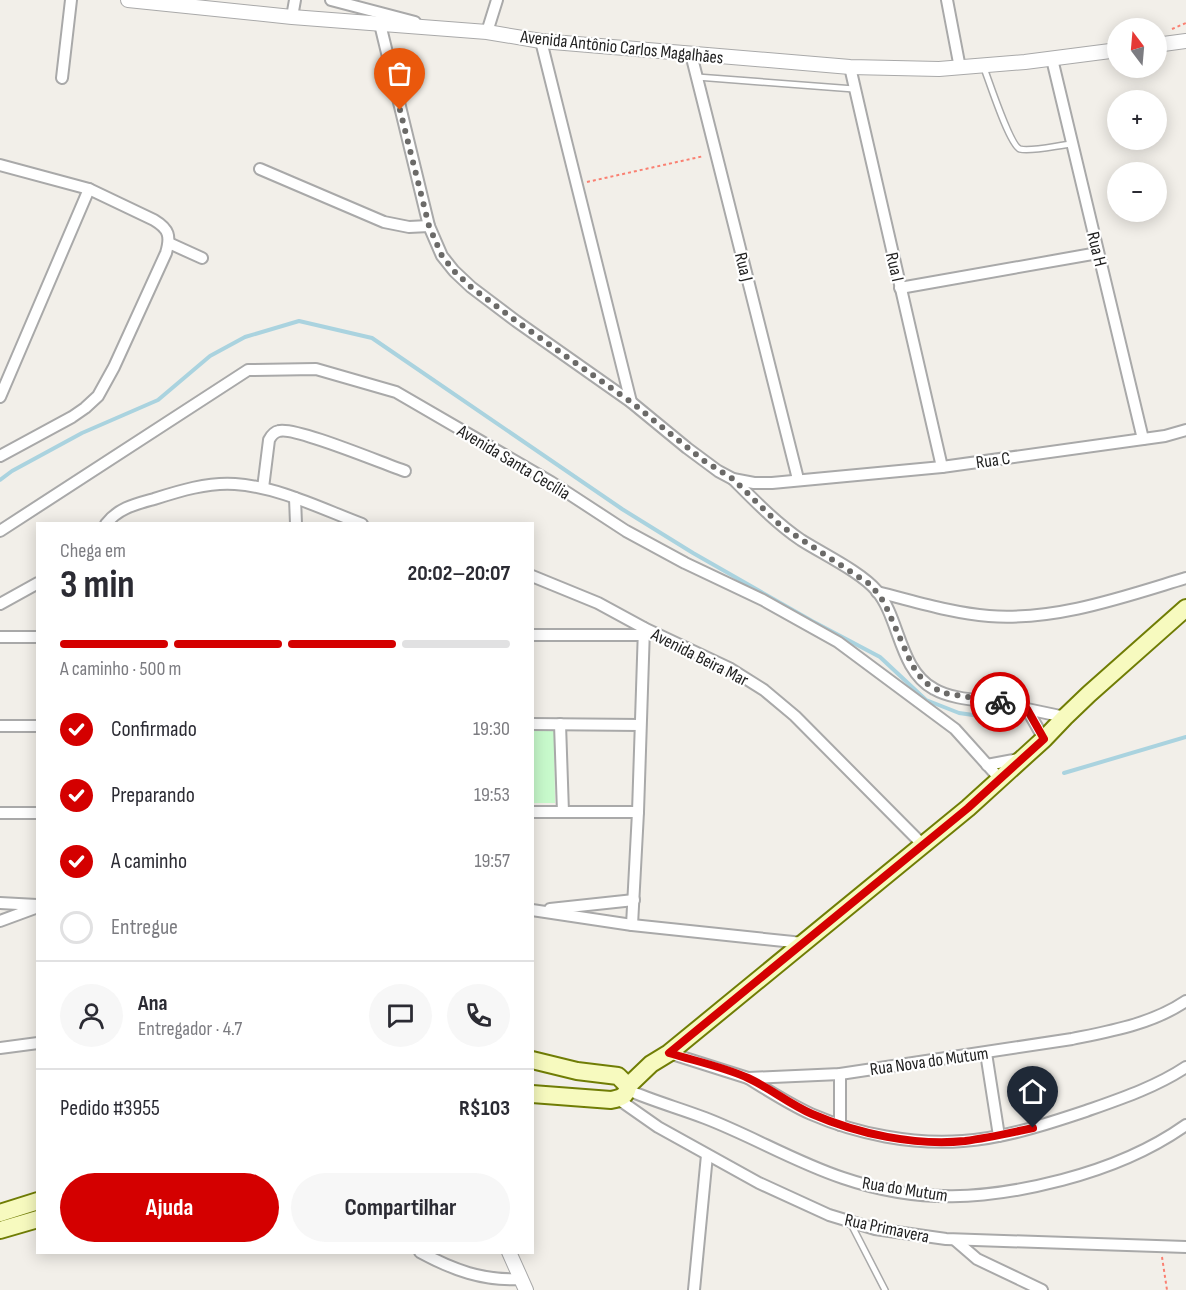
<!DOCTYPE html>
<html lang="pt">
<meta charset="utf-8">
<style>
body{margin:0;font-family:"Sofia Sans Condensed",sans-serif;background:#f7f7f7;color:#2b2b33;height:100vh;display:flex;flex-direction:column;font-size:22px;white-space:nowrap}
*{box-sizing:border-box;margin:0}
p{font-size:20px;color:#7c7c81}
.icon{flex:none;width:33px;height:33px;fill:none;stroke:currentColor;stroke-width:2;stroke-linecap:round;stroke-linejoin:round}
.map{position:relative;flex:1;overflow:hidden}
.sheet{position:absolute;left:36px;top:522px;width:498px;height:732px;display:flex;flex-direction:column;background:#fff;border-radius:0px;box-shadow:0 3px 15px #0003}
.sheet>*{flex:none}
.needle{width:39px;rotate:344deg}
.buttons{position:absolute;left:1107px;top:18px;display:grid;gap:12px}
.buttons a{display:grid;place-items:center;width:60px;height:60px;border-radius:50%;background:#fff;box-shadow:0 3px 15px #0003;font-size:30px}
.pin{position:absolute;display:grid;place-items:center;width:51px;height:51px;color:#fff;margin:-62px -26px;border-radius:50% 50% 50% 0;rotate:-45deg;box-shadow:0 0 6px #0007}
.pin .icon{rotate:45deg}
.courier{position:absolute;display:grid;place-items:center;width:60px;height:60px;margin:-30px;border:4px solid #d40000;border-radius:50%;background:#fff;color:#222;box-shadow:0 2px 8px #0007}
.headline em{font-style:normal;font-weight:700}
.headline div{display:flex;flex-direction:column-reverse}
.headline{display:flex;align-items:center;justify-content:space-between;height:102px;padding:0 24px}
h1{font-size:39px;font-weight:700;line-height:45px}
.bar{display:grid;grid-template-columns:repeat(4,1fr);gap:9px 6px;align-content:center;height:72px;padding:0 24px}
.bar i{height:8px;border-radius:4px;background:#e1e1e2}
.bar .on{background:#d40000}
.bar p{grid-column:span 4}
.line{display:flex;align-items:center;gap:15px;padding:0 24px;border-top:2px solid #e1e1e2}
.line div{flex:1}
.round{display:grid;place-items:center;flex:none;width:63px;height:63px;border-radius:32px;background:#f7f7f7}
ol{padding:0 24px;list-style:none}
li{display:flex;align-items:center;gap:18px;height:66px}
li p{margin-inline-start:auto}
li .icon{padding:6px;border-radius:50%;background:#d40000;color:#fff;stroke-width:4}
li:last-child{color:#7c7c81}
li i{width:33px;height:33px;border:3px solid #e1e1e2;border-radius:50%}
.primary-button{display:flex;gap:12px;margin-top:auto;padding:12px 24px}
.primary-button a{flex:1;height:69px;border-radius:36px;background:#d40000;color:#fff;font-size:24px;font-weight:700;line-height:69px;text-align:center}
.primary-button a+a{background:#f7f7f7;color:#2b2b33}
.map>svg:first-child{display:block}
.park{fill:#c8facc}
.lines{fill:none;stroke-linecap:round;stroke-linejoin:round}
.stream{stroke:#aad3df;stroke-width:4}
.service-casing{stroke:#a9a9a9;stroke-width:8}
.minor-casing{stroke:#a9a9a9;stroke-width:14}
.tertiary-casing{stroke:#a9a9a9;stroke-width:16}
.secondary-casing{stroke:#707d05;stroke-width:20}
.path{stroke:#fa8072;stroke-width:2;stroke-dasharray:3 3;stroke-linecap:butt}
.service{stroke:#fff;stroke-width:5}
.minor{stroke:#fff;stroke-width:10}
.tertiary{stroke:#fff;stroke-width:14}
.secondary{stroke:#f7fabf;stroke-width:16}
.done{stroke:#6b6a68;stroke-width:6;stroke-dasharray:0 10.8}
.route{stroke:#d40000;stroke-width:8}
.labels{text-anchor:middle;stroke-width:4.5;stroke-linejoin:round;paint-order:stroke}
.street-label{font-size:18px;fill:#222;stroke:#fff}
</style>
<div class="map">
<svg width="1186" height="1290" viewBox="0 0 1186 1290">
<rect width="100%" height="100%" fill="#f2efe9"/>
<path class="park" d="M 532,729 L 554,729 L 555,803 L 533,803 Z"/>
<g class="lines">
<g class="stream">
<path d="M 0,480 L 12,471 L 82,433 L 158,400 L 210,356 L 245,337 L 299,321 L 372,338 L 622,509 L 693,553 L 812,621 L 880,657 L 926,700 L 959,713 L 1015,721"/>
<path d="M 1064,773 L 1186,737"/>
</g>
<g class="service-casing">
<g id="service">
<path d="M 984,68 C 989,81 1010,146 1020,149 C 1031,152 1059,145 1072,144"/>
<path d="M 697,77 L 854,89"/>
<path d="M 851,1224 L 885,1290"/>
</g>
</g>
<g class="minor-casing">
<g id="minor">
<path d="M 331,0 L 415,22"/>
<path d="M 947,0 L 960,68"/>
<path d="M 292,17 L 295,0"/>
<path d="M 380,24 L 429,226 L 442,256 L 454,271 L 471,287 L 516,321 L 631,402 L 687,448 L 718,471 L 733,479 L 754,483 L 772,483 L 942,467 L 1165,436 L 1186,430"/>
<path d="M 487,32 L 497,0"/>
<path d="M 541,41 L 631,402"/>
<path d="M 691,54 L 798,479"/>
<path d="M 1052,59 L 1143,439"/>
<path d="M 850,67 L 942,467"/>
<path d="M 62,78 L 71,0"/>
<path d="M 0,165 L 89,189 L 154,220 C 169,229 171,236 166,253 L 114,367 L 98,396 L 85,408 L 72,417 L 0,456"/>
<path d="M 260,169 L 384,222 L 409,227 L 429,226"/>
<path d="M 169,243 L 202,258"/>
<path d="M 900,288 L 1098,253"/>
<path d="M 0,397 L 89,189"/>
<path d="M 733,479 C 755,501 776,523 801,540 C 823,554 861,572 877,591 C 900,619 899,670 934,689 C 958,703 999,699 1027,709 L 1044,739"/>
<path d="M 263,488 L 269,440 C 271,436 274,432 279,431 C 294,426 384,464 405,471"/>
<path d="M 295,498 L 296,524"/>
<path d="M 106,524 C 118,508 136,504 154,499 C 179,491 208,482 235,484 C 279,487 322,509 362,524"/>
<path d="M 0,531 L 248,370 L 316,369 L 396,392 L 551,482 L 626,531 L 685,563 L 763,600 L 838,642 L 955,729 L 1000,779"/>
<path d="M 532,576 L 598,603 L 644,628 L 729,668 L 764,690 L 795,716 L 923,845"/>
<path d="M 877,592 C 914,601 951,613 989,616 C 1056,621 1123,597 1186,578"/>
<path d="M 0,604 L 38,583"/>
<path d="M 532,635 L 644,635"/>
<path d="M 0,637 L 38,637"/>
<path d="M 1027,709 L 1065,717"/>
<path d="M 532,724 L 640,725"/>
<path d="M 560,724 L 563,812"/>
<path d="M 0,726 L 38,726"/>
<path d="M 987,765 L 1019,759"/>
<path d="M 532,812 L 638,812"/>
<path d="M 0,813 L 38,813"/>
<path d="M 0,903 L 37,905"/>
<path d="M 550,909 L 634,900"/>
<path d="M 532,910 L 632,925 L 803,943"/>
<path d="M 0,921 L 38,907"/>
<path d="M 632,925 L 638,812 L 644,628"/>
<path d="M 0,1048 L 38,1043"/>
<path d="M 669,1053 L 748,1078 L 840,1074 L 1072,1039 C 1111,1031 1152,1024 1186,1001"/>
<path d="M 986,1053 L 999,1136"/>
<path d="M 840,1074 L 840,1125"/>
<path d="M 748,1078 C 769,1091 789,1104 811,1114 C 857,1134 913,1145 963,1141 C 1005,1138 1047,1124 1086,1111 C 1120,1099 1156,1087 1186,1067"/>
<path d="M 628,1090 C 653,1101 679,1108 705,1118 C 752,1136 795,1162 843,1178 C 919,1204 985,1200 1062,1180 C 1108,1168 1148,1152 1186,1125"/>
<path d="M 618,1099 L 658,1127 L 759,1183 L 829,1215 L 875,1229 L 946,1239 L 1186,1247"/>
<path d="M 955,1240 L 977,1259 L 1042,1290"/>
<path d="M 420,1252 C 453,1270 483,1281 520,1279"/>
<path d="M 694,1290 L 707,1155"/>
</g>
</g>
<g class="tertiary-casing">
<g id="tertiary">
<path d="M 128,0 L 292,17 L 487,32 L 541,41 L 850,67 L 939,69 L 1025,62 L 1118,50"/>
<path d="M 1156,45 L 1186,41"/>
<path d="M 509,1252 L 526,1290"/>
</g>
</g>
<g class="secondary-casing">
<g id="secondary">
<path d="M 532,1060 L 577,1071 L 618,1076 L 628,1086 C 627,1096 621,1098 611,1100 L 532,1094"/>
<path d="M 628,1086 L 651,1064 L 669,1053 L 968,808 L 1044,739 L 1065,717 L 1089,694 L 1186,608"/>
<path d="M 0,1213 L 38,1201"/>
<path d="M 0,1230 L 38,1219"/>
</g>
</g>
<g class="path">
<path d="M 1172,29 L 1186,23"/>
<path d="M 587,182 L 704,156"/>
<path d="M 1162,1257 L 1167,1290"/>
</g>
<use href="#service" class="service"/>
<use href="#minor" class="minor"/>
<use href="#tertiary" class="tertiary"/>
<use href="#secondary" class="secondary"/>
</g>
<g class="lines">
<path class="done" d="M 400,110 L 429,226 L 442,256 L 454,271 L 471,287 L 516,321 L 631,402 L 703,460 L 733,479 L 781,526 L 871,585 L 884,602 L 912,665 L 924,682 L 943,693 L 1000,702"/>
<path class="route" d="M 1000,702 L 1027,709 L 1044,739 L 968,808 L 669,1053 C 695,1061 724,1067 748,1078 C 770,1088 789,1104 812,1114 C 858,1134 915,1146 965,1141 C 988,1138 1010,1133 1033,1128"/>
</g>
<g class="labels">
<g class="street-label">
<text transform="translate(622 47) rotate(6)" y="6">Avenida Antônio Carlos Magalhães</text>
<text transform="translate(1097 249) rotate(76)" y="6">Rua H</text>
<text transform="translate(744 267) rotate(76)" y="6">Rua J</text>
<text transform="translate(895 267) rotate(77)" y="6">Rua I</text>
<text transform="translate(993 460) rotate(-8)" y="6">Rua C</text>
<text transform="translate(514 462) rotate(31)" y="6">Avenida Santa Cecília</text>
<text transform="translate(700 657) rotate(27)" y="6">Avenida Beira Mar</text>
<text transform="translate(929 1061) rotate(-8)" y="6">Rua Nova do Mutum</text>
<text transform="translate(905 1189) rotate(9)" y="6">Rua do Mutum</text>
<text transform="translate(887 1228) rotate(12)" y="6">Rua Primavera</text>
</g>
</g>
</svg>
<div class="buttons">
<a><svg class="needle" viewBox="-14 -14 28 28"><path d="M0-13l5 13h-10z" fill="#e53935"/><path d="M0 13l5-13h-10z" fill="#7c7c81"/></svg></a>
<a>+</a>
<a>−</a>
</div>
<div class="pin" style="left:400px;top:110px;background:#ea580c"><svg class="icon" aria-label="bag" viewBox="0 0 24 24"><path d="M5 8h14l-1 12H6zM9 8a3 3 0 0 1 6 0"/></svg></div>
<div class="pin" style="left:1033px;top:1128px;background:#1f2937"><svg class="icon" aria-label="home" viewBox="0 0 24 24"><path d="M3 11l9-7 9 7M6 9v11h12V9"/></svg></div>
<div class="courier" style="left:1000px;top:702px"><svg class="icon" aria-label="bike" viewBox="0 0 24 24"><circle cx="6" cy="16" r="4"/><circle cx="18" cy="16" r="4"/><path d="M6 16l4-8h5l3 8M10 8l3 8H6M13 5h3"/></svg></div>
<section class="sheet">
<div class="headline"><div><h1>3 min</h1><p>Chega em</p></div><em>20:02–20:07</em></div>
<div class="bar"><i class="on"></i><i class="on"></i><i class="on"></i><i></i><p>A caminho · 500 m</p></div>
<ol>
<li><svg class="icon" aria-label="check" viewBox="0 0 24 24"><path d="M5 12l5 5 9-10"/></svg>Confirmado<p>19:30</p></li>
<li><svg class="icon" aria-label="check" viewBox="0 0 24 24"><path d="M5 12l5 5 9-10"/></svg>Preparando<p>19:53</p></li>
<li><svg class="icon" aria-label="check" viewBox="0 0 24 24"><path d="M5 12l5 5 9-10"/></svg>A caminho<p>19:57</p></li>
<li><i></i>Entregue</li>
</ol>
<div class="line" style="height:108px"><a class="round"><svg class="icon" aria-label="person" viewBox="0 0 24 24"><circle cx="12" cy="8" r="4"/><path d="M4 21q1-7 8-7t8 7"/></svg></a><div><b>Ana</b><p>Entregador · 4.7</p></div><a class="round"><svg class="icon" aria-label="chat" viewBox="0 0 24 24"><path d="M4 5h16v11H9l-5 4z"/></svg></a><a class="round"><svg class="icon" aria-label="phone" viewBox="0 0 24 24"><path d="M5 4h4l2 5-3 2q2 4 5 5l2-3 5 2v4C11 20 4 13 5 4z"/></svg></a></div>
<div class="line" style="height:78px"><div>Pedido #3955</div><b>R$103</b></div>
<div class="primary-button"><a>Ajuda</a><a>Compartilhar</a></div>
</section>
</div>
